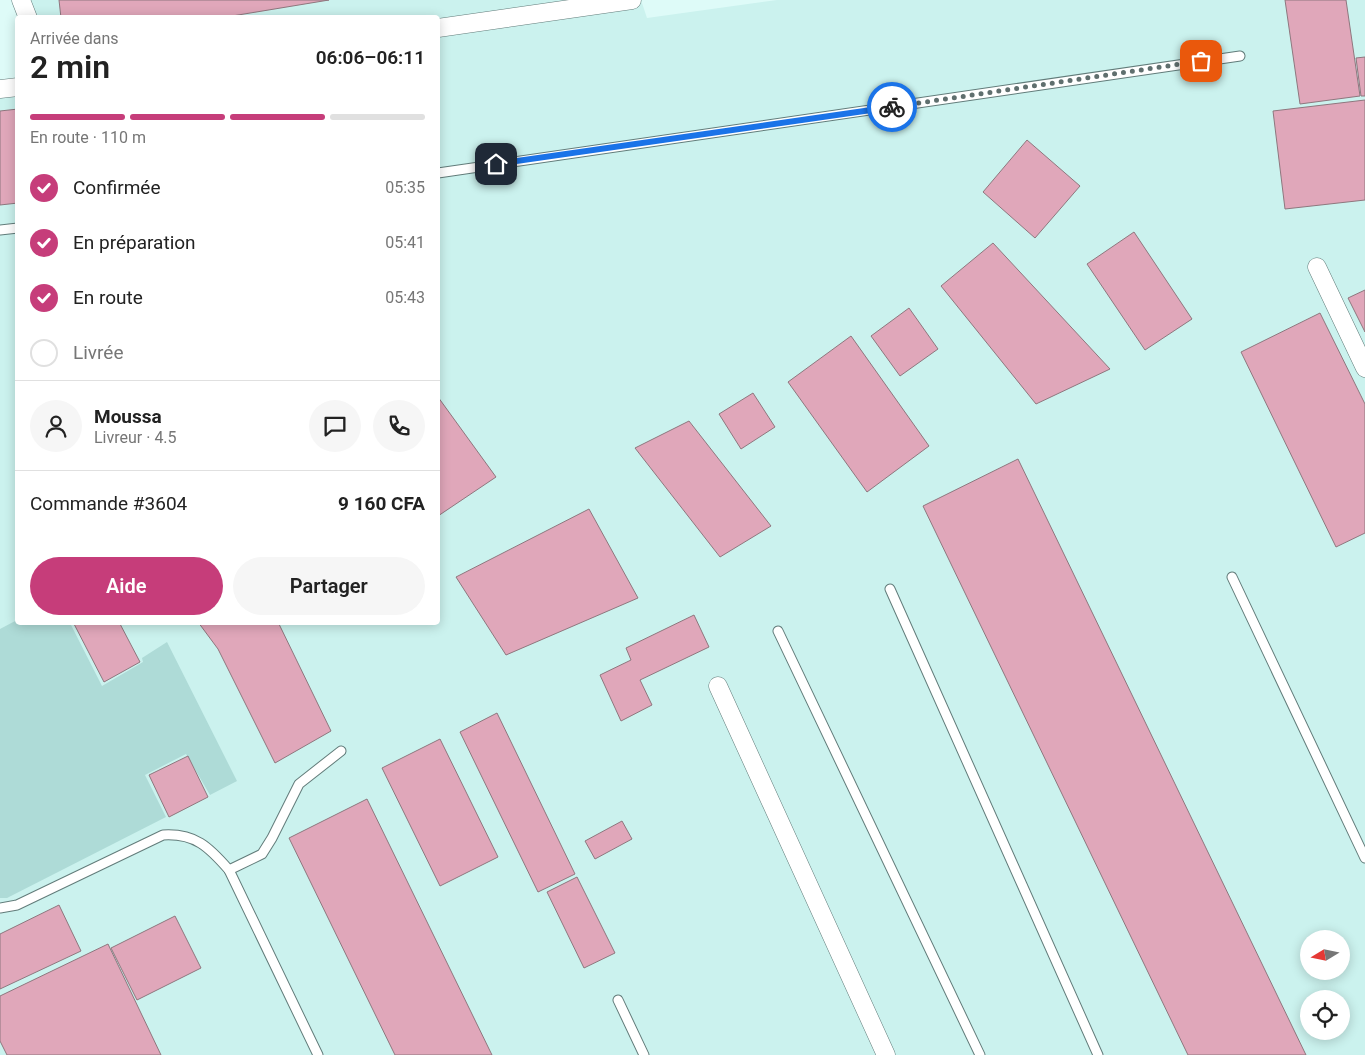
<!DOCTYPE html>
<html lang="fr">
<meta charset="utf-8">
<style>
body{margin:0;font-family:Roboto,sans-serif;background:#f6f6f6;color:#222;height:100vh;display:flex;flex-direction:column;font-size:19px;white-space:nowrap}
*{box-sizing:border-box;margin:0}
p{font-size:16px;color:#767676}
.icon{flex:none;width:28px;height:28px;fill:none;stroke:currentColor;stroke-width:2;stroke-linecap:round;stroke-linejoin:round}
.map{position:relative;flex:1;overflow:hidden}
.side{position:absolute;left:15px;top:15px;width:425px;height:610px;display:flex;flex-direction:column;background:#fff;border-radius:5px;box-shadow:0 2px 12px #0003}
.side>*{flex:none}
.needle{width:32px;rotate:260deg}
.fabs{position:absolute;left:1300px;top:930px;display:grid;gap:10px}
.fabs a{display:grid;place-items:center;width:50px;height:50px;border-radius:50%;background:#fff;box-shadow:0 2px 12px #0003;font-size:25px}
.pin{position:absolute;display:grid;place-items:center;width:42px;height:42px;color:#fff;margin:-21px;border-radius:10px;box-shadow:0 2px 8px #0006}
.courier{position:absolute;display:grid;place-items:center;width:50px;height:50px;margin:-25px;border:4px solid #1a73e8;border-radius:50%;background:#fff;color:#222;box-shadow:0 1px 6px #0007}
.head em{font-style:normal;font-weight:600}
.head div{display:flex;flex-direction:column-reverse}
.head{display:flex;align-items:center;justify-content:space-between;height:85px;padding:0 15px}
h1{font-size:32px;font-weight:600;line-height:38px}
.bar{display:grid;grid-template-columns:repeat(4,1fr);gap:8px 5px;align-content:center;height:60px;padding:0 15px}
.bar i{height:6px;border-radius:4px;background:#e0e0e0}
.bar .active{background:#c63d7a}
.bar p{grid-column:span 4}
.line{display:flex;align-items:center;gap:12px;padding:0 15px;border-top:1px solid #e0e0e0}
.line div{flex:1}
.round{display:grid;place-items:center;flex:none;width:52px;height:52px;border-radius:26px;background:#f6f6f6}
ol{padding:0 15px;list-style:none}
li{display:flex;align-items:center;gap:15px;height:55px}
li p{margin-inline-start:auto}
li .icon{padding:5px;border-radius:50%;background:#c63d7a;color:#fff;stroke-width:4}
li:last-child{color:#767676}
li i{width:28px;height:28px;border:2px solid #e0e0e0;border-radius:50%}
.button{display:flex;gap:10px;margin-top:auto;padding:10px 15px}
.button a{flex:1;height:58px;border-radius:30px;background:#c63d7a;color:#fff;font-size:20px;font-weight:600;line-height:58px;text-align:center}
.button a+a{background:#f6f6f6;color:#222}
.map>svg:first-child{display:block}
.built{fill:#cbf2ee;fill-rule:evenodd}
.green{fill:#aedbd7}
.building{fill:#e0a7ba;stroke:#8e777e}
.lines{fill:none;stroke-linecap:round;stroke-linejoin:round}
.service-casing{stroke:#627c7a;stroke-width:11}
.minor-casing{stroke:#627c7a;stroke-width:19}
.service{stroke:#fff;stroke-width:9}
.minor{stroke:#fff;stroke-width:18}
.done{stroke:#5f6f6e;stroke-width:5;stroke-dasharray:0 9}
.route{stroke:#1a73e8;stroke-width:6}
</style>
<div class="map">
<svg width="1365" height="1055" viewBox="0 0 1365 1055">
<rect width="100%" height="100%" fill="#defbf8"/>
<path class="built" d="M 17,0 L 641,0 L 647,18 L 777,0 L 1365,0 L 1365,1055 L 0,1055 L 0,98 L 17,96 L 18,622 L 438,622 L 438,18 L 24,18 ZM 1309,939 L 1341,939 L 1341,971 L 1309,971 ZM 1309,999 L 1341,999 L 1341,1031 L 1309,1031 Z"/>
<path class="green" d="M 17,620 L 18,622 L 70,623 L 102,686 L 143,662 L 142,658 L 167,642 L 237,781 L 210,795 L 186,754 L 145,775 L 166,817 L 7,898 L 0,898 L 0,629 Z"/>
<g class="building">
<path d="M 59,0 L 329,0 L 220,18 L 61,18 Z"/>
<path d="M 1285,0 L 1346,0 L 1360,96 L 1300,104 Z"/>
<path d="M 1365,57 L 1365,96 L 1361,96 L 1356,58 Z"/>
<path d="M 1365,100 L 1365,200 L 1285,209 L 1273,111 Z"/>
<path d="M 18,109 L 18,203 L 0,205 L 0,111 Z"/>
<path d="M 1027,140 L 1080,186 L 1035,238 L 983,192 Z"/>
<path d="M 1134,232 L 1192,319 L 1145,350 L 1087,264 Z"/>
<path d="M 993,243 L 1110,369 L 1036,404 L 941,286 Z"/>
<path d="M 1365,290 L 1365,332 L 1348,298 Z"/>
<path d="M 909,308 L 938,349 L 900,376 L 871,336 Z"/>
<path d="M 1320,313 L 1365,404 L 1365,533 L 1336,547 L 1241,352 Z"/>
<path d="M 851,336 L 929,446 L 867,492 L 788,382 Z"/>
<path d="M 753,393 L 775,427 L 741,449 L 719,414 Z"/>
<path d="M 438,397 L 496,477 L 438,516 Z"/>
<path d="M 689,421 L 771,526 L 720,557 L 635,448 Z"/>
<path d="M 1018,459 L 1306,1055 L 1188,1055 L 923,506 Z"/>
<path d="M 589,509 L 638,598 L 506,655 L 456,577 Z"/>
<path d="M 694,615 L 709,647 L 640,680 L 652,705 L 621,721 L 600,675 L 631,660 L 626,648 Z"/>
<path d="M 73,622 L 119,622 L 140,662 L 104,682 Z"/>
<path d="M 198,622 L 278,622 L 331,731 L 275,763 L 218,649 Z"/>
<path d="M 497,713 L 575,874 L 538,892 L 460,732 Z"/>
<path d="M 440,739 L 498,857 L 440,886 L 382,768 Z"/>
<path d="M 188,756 L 208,797 L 169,817 L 149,775 Z"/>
<path d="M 367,799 L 492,1055 L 395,1055 L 289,838 Z"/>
<path d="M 622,821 L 632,839 L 595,859 L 585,841 Z"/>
<path d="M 577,877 L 615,953 L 584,968 L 547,892 Z"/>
<path d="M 59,905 L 81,951 L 0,989 L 0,934 Z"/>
<path d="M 175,916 L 201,968 L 137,1000 L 111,948 Z"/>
<path d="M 108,944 L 161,1055 L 7,1055 L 0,1041 L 0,996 Z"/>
</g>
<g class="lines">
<g class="service-casing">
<g id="service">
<path d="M 438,173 L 1240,56"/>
<path d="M 0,230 L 18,228"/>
<path d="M 1232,577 L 1365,858"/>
<path d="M 890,589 L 1098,1055"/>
<path d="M 778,631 L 980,1055"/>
<path d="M 229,870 L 262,854 L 272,838 L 299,784 L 341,751"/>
<path d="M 0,908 L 17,905 L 163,835 C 195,833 209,847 229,870 L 318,1055"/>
<path d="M 618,1000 L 644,1055"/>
</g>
</g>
<g class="minor-casing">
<g id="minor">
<path d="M 21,0 L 28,18"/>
<path d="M 438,28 L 632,0"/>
<path d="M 0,89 L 18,87"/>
<path d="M 1317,267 L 1365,368"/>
<path d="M 718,686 L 886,1055"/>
</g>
</g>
<use href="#service" class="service"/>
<use href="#minor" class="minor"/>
</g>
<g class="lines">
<path class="done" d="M 892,107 L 1201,61"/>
<path class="route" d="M 496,164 L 892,107"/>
</g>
</svg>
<div class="fabs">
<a><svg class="needle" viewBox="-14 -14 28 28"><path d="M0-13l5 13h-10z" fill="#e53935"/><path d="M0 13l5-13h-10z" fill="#767676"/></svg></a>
<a><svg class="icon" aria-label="locate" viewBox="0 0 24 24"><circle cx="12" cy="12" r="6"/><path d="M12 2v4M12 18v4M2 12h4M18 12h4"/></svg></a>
</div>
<div class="pin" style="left:1201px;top:61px;background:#ea580c"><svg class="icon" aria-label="bag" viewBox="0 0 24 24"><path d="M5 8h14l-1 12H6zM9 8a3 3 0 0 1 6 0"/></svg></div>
<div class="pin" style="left:496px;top:164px;background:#1f2937"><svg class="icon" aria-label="home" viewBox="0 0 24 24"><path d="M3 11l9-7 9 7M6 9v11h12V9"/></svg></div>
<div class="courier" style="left:892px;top:107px"><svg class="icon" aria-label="bike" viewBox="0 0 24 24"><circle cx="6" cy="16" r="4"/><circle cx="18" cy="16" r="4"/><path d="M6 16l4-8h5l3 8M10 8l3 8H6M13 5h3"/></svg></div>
<section class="side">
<div class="head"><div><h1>2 min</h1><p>Arrivée dans</p></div><em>06:06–06:11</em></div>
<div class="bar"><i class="active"></i><i class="active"></i><i class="active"></i><i></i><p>En route · 110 m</p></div>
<ol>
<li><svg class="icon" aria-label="check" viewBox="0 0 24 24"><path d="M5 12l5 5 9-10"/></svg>Confirmée<p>05:35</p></li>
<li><svg class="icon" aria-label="check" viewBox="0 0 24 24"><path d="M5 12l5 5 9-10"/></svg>En préparation<p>05:41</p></li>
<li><svg class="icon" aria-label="check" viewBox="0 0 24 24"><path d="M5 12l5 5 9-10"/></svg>En route<p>05:43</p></li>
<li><i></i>Livrée</li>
</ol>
<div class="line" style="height:90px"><a class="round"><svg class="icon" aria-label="person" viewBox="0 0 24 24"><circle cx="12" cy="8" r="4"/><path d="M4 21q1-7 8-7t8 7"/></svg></a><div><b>Moussa</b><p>Livreur · 4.5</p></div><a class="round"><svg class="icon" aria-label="chat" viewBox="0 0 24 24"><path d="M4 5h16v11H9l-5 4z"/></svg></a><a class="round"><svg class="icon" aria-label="phone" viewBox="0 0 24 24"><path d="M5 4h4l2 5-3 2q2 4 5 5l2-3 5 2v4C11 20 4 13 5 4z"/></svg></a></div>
<div class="line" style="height:65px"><div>Commande #3604</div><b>9 160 CFA</b></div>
<div class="button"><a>Aide</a><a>Partager</a></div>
</section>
</div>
